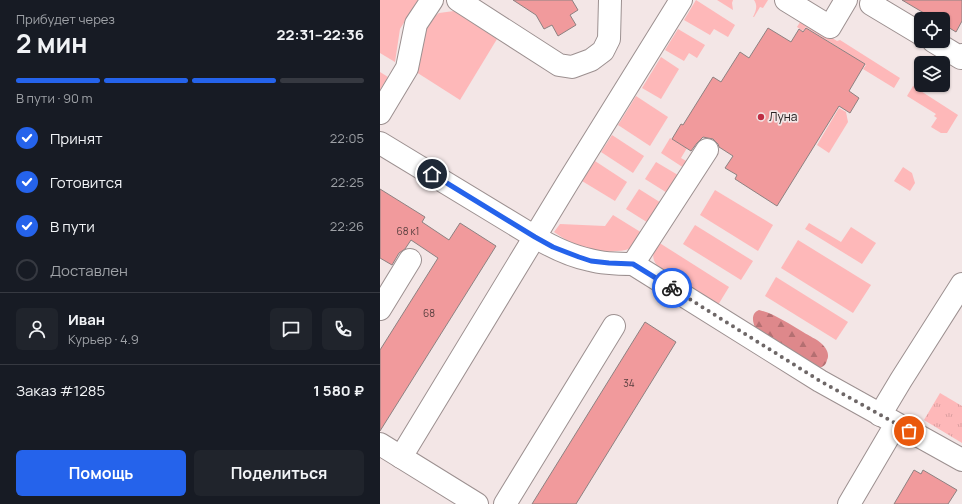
<!DOCTYPE html>
<html lang="ru">
<meta charset="utf-8">
<style>
body{margin:0;font-family:Manrope,sans-serif;background:#20242c;color:#f1f3f6;height:100vh;display:flex;flex-direction:column;font-size:15px;white-space:nowrap}
*{box-sizing:border-box;margin:0}
p{font-size:13px;color:#9ea1a6}
.icon{flex:none;width:22px;height:22px;fill:none;stroke:currentColor;stroke-width:2;stroke-linecap:round;stroke-linejoin:round}
.map{position:relative;flex:1;overflow:hidden}
.details{display:flex;flex-direction:column;background:#171b24;width:380px}
.details>*{flex:none}
.tools{position:absolute;left:534px;top:12px;display:grid;gap:8px}
.tools a{display:grid;place-items:center;width:36px;height:36px;border-radius:6px;background:#171b24;box-shadow:0 1px 3px #0004;font-size:20px}
.pin{position:absolute;display:grid;place-items:center;width:34px;height:34px;color:#fff;margin:-17px;border:2px solid #fff;border-radius:50%;box-shadow:0 1px 4px #0007}
.courier{position:absolute;display:grid;place-items:center;width:40px;height:40px;margin:-20px;border:3px solid #2563eb;border-radius:50%;background:#fff;color:#222;box-shadow:0 1px 5px #0007}
.overview em{font-style:normal;font-weight:700}
.overview div{display:flex;flex-direction:column-reverse}
.overview{display:flex;align-items:center;justify-content:space-between;height:68px;padding:0 16px}
h1{font-size:26px;font-weight:700;line-height:30px}
.bar{display:grid;grid-template-columns:repeat(4,1fr);gap:6px 4px;align-content:center;height:48px;padding:0 16px}
.bar i{height:5px;border-radius:3px;background:#363941}
.bar .active{background:#2563eb}
.bar p{grid-column:span 4}
.line{display:flex;align-items:center;gap:10px;padding:0 16px;border-top:1px solid #363941}
.line div{flex:1}
.round{display:grid;place-items:center;flex:none;width:42px;height:42px;border-radius:6px;background:#20242c}
ol{padding:0 16px;list-style:none}
li{display:flex;align-items:center;gap:12px;height:44px}
li p{margin-inline-start:auto}
li .icon{padding:4px;border-radius:50%;background:#2563eb;color:#fff;stroke-width:4}
li:last-child{color:#9ea1a6}
li i{width:22px;height:22px;border:2px solid #363941;border-radius:50%}
.primary-button{display:flex;gap:8px;margin-top:auto;padding:8px 16px}
.primary-button a{flex:1;height:46px;border-radius:6px;background:#2563eb;color:#fff;font-size:16px;font-weight:700;line-height:46px;text-align:center}
.primary-button a+a{background:#20242c;color:#f1f3f6}
main{display:flex;flex:1;min-height:0}
.map>svg:first-child{display:block}
.green{fill:#feb8b9}
.forest{fill:url(#forest-firs)}
.park{fill:url(#park-tufts)}
.building{fill:#f19a9c;stroke:#8d8181}
.lines{fill:none;stroke-linecap:round;stroke-linejoin:round}
.minor-casing{stroke:#9c9090;stroke-width:24}
.minor{stroke:#fff;stroke-width:22}
.done{stroke:#6e6767;stroke-width:4;stroke-dasharray:0 7.2}
.route{stroke:#2563eb;stroke-width:5}
.poi-dot{fill:#be2d43;stroke:#f3e6e6;stroke-width:1.5}
.labels{text-anchor:middle;stroke-width:3.5;stroke-linejoin:round;paint-order:stroke}
.number-label{font-size:10px;fill:#5a4040}
.poi-label{font-size:12px;fill:#272222;stroke:#f3e6e6;text-anchor:start}
</style>
<main>
<section class="details">
<div class="overview"><div><h1>2 мин</h1><p>Прибудет через</p></div><em>22:31–22:36</em></div>
<div class="bar"><i class="active"></i><i class="active"></i><i class="active"></i><i></i><p>В пути · 90 m</p></div>
<ol>
<li><svg class="icon" aria-label="check" viewBox="0 0 24 24"><path d="M5 12l5 5 9-10"/></svg>Принят<p>22:05</p></li>
<li><svg class="icon" aria-label="check" viewBox="0 0 24 24"><path d="M5 12l5 5 9-10"/></svg>Готовится<p>22:25</p></li>
<li><svg class="icon" aria-label="check" viewBox="0 0 24 24"><path d="M5 12l5 5 9-10"/></svg>В пути<p>22:26</p></li>
<li><i></i>Доставлен</li>
</ol>
<div class="line" style="height:72px"><a class="round"><svg class="icon" aria-label="person" viewBox="0 0 24 24"><circle cx="12" cy="8" r="4"/><path d="M4 21q1-7 8-7t8 7"/></svg></a><div><b>Иван</b><p>Курьер · 4.9</p></div><a class="round"><svg class="icon" aria-label="chat" viewBox="0 0 24 24"><path d="M4 5h16v11H9l-5 4z"/></svg></a><a class="round"><svg class="icon" aria-label="phone" viewBox="0 0 24 24"><path d="M5 4h4l2 5-3 2q2 4 5 5l2-3 5 2v4C11 20 4 13 5 4z"/></svg></a></div>
<div class="line" style="height:52px"><div>Заказ #1285</div><b>1 580 ₽</b></div>
<div class="primary-button"><a>Помощь</a><a>Поделиться</a></div>
</section>
<div class="map">
<svg width="582" height="504" viewBox="0 0 582 504">
<defs>
<pattern id="forest-firs" width="22" height="20" patternUnits="userSpaceOnUse"><rect width="22" height="20" fill="#de888b"/><path d="M5 1l3.5 6h-7zM16 11l3.5 6h-7z" fill="#b46f71"/></pattern>
<pattern id="park-tufts" width="24" height="20" patternUnits="userSpaceOnUse"><rect width="24" height="20" fill="#feb8b9"/><path d="M3 7l-1-3M5 7V3M7 7l1-3M15 17l-1-3M17 17v-4M19 17l1-3" fill="none" stroke="#da9e9f"/></pattern>
</defs>
<rect width="100%" height="100%" fill="#f3e6e6"/>
<g class="green">
<path d="M 0,0 L 38,0 L 20,29 L 15,62 L 0,53 Z"/>
<path d="M 316,0 L 355,25 L 348,37 L 334,29 L 330,35 L 304,20 Z"/>
<path d="M 337,0 L 353,0 L 352,3 L 353,10 Z"/>
<path d="M 374,0 L 388,0 L 383,8 L 380,7 L 374,17 L 373,17 C 376,11 378,6 374,0 Z"/>
<path d="M 74,11 L 117,39 L 80,100 L 33,70 L 49,21 L 59,13 Z"/>
<path d="M 422,19 L 457,41 L 460,40 L 520,78 L 514,88 L 483,69 L 486,65 L 426,27 L 423,31 L 417,27 Z"/>
<path d="M 298,29 L 325,45 L 317,58 L 309,53 L 304,61 L 285,50 Z"/>
<path d="M 281,57 L 299,69 L 281,99 L 262,88 Z"/>
<path d="M 0,72 L 8,77 L 0,90 Z"/>
<path d="M 533,86 L 578,115 L 567,133 L 561,133 L 551,127 L 557,118 L 554,116 L 556,114 L 527,96 Z"/>
<path d="M 256,96 L 288,117 L 270,146 L 238,125 Z"/>
<path d="M 459,108 L 466,112 L 468,122 L 449,153 L 437,145 Z"/>
<path d="M 232,135 L 264,156 L 253,173 L 221,152 Z"/>
<path d="M 290,138 L 307,148 L 301,158 L 308,162 L 304,168 L 281,153 Z"/>
<path d="M 215,161 L 247,182 L 235,201 L 202,181 Z"/>
<path d="M 276,162 L 303,178 L 292,196 L 265,179 Z"/>
<path d="M 523,167 L 532,173 L 535,183 L 530,191 L 514,181 Z"/>
<path d="M 259,189 L 286,206 L 273,226 L 246,209 Z"/>
<path d="M 335,190 L 393,225 L 378,251 L 320,215 Z"/>
<path d="M 233,215 L 267,236 C 263,239 259,243 255,246 C 250,249 243,251 237,251 C 212,254 194,246 174,232 L 180,224 L 225,226 Z"/>
<path d="M 429,223 L 461,242 L 471,227 L 496,243 L 482,264 L 425,229 Z"/>
<path d="M 315,225 L 373,261 L 361,280 L 303,244 Z"/>
<path d="M 418,240 L 491,285 L 473,313 L 401,268 Z"/>
<path d="M 278,242 L 349,287 L 338,305 L 279,268 C 270,258 273,252 278,242 Z"/>
<path d="M 396,277 L 468,322 L 456,340 L 385,296 Z"/>
</g>
<path class="forest" d="M 379,310 C 395,314 409,324 423,332 C 429,336 437,339 442,344 C 446,348 450,354 447,360 C 446,365 443,367 439,368 L 376,329 C 372,322 371,313 379,310 Z"/>
<path class="park" d="M 560,393 L 582,406 L 582,443 L 544,420 Z"/>
<g class="building">
<path d="M 133,0 L 192,0 L 198,10 L 190,15 L 196,25 L 178,36 L 172,25 L 164,29 L 156,15 Z"/>
<path d="M 522,0 L 582,0 L 582,21 L 576,32 L 563,24 L 563,19 L 554,19 Z"/>
<path d="M 388,28 L 411,42 L 419,29 L 423,32 L 426,28 L 485,64 L 469,91 L 479,98 L 470,113 L 459,106 L 397,206 L 355,179 L 357,175 L 345,168 L 353,156 L 339,147 L 338,144 L 333,139 L 323,137 L 317,143 L 311,151 L 292,139 L 301,124 L 303,125 L 333,77 L 341,82 L 360,52 L 369,58 Z"/>
<path d="M 0,189 L 45,217 L 42,222 L 69,240 L 80,223 L 116,246 L 0,431 L 0,350 L 58,258 L 31,240 L 25,249 L 19,253 L 12,265 L 0,258 Z"/>
<path d="M 265,322 L 296,342 L 196,504 L 152,504 Z"/>
<path d="M 534,470 L 541,474 L 543,470 L 577,490 L 568,504 L 514,504 Z"/>
</g>
<g class="lines">
<g class="minor-casing">
<g id="minor">
<path d="M 78,0 L 179,65 L 192,67 L 211,60 L 223,51 L 229,39 L 230,0"/>
<path d="M 406,0 L 450,27 L 466,0"/>
<path d="M 494,0 L 491,4 L 541,34"/>
<path d="M 553,41 L 581,58 L 582,55"/>
<path d="M 0,113 L 27,68 L 36,24 L 52,0"/>
<path d="M 0,143 L 155,237 C 172,247 190,256 210,260 C 224,264 239,264 253,264 L 440,381 L 582,460"/>
<path d="M 253,264 L 327,150"/>
<path d="M 0,309 L 30,260"/>
<path d="M 500,415 L 521,380 L 582,284"/>
<path d="M 0,444 L 97,504"/>
<path d="M 21,457 L 188,182 L 301,0"/>
<path d="M 125,504 L 234,326"/>
<path d="M 469,504 L 516,424"/>
</g>
</g>
<use href="#minor" class="minor"/>
</g>
<g class="lines">
<path class="done" d="M 292,288 L 440,381 L 529,431"/>
<path class="route" d="M 52,174 L 155,237 L 173,247 L 199,257 L 211,261 L 229,263 L 253,264 L 292,288"/>
</g>
<circle class="poi-dot" cx="381" cy="117" r="4"/>
<g class="labels">
<g class="number-label">
<text x="28" y="235">68 к1</text>
<text x="49" y="317">68</text>
<text x="249" y="387">34</text>
</g>
<g class="poi-label">
<text x="389" y="121">Луна</text>
</g>
</g>
</svg>
<div class="tools">
<a><svg class="icon" aria-label="locate" viewBox="0 0 24 24"><circle cx="12" cy="12" r="6"/><path d="M12 2v4M12 18v4M2 12h4M18 12h4"/></svg></a>
<a><svg class="icon" aria-label="layers" viewBox="0 0 24 24"><path d="M12 4l9 5-9 5-9-5zM3 14l9 5 9-5"/></svg></a>
</div>
<div class="pin" style="left:529px;top:431px;background:#ea580c"><svg class="icon" aria-label="bag" viewBox="0 0 24 24"><path d="M5 8h14l-1 12H6zM9 8a3 3 0 0 1 6 0"/></svg></div>
<div class="pin" style="left:52px;top:174px;background:#1f2937"><svg class="icon" aria-label="home" viewBox="0 0 24 24"><path d="M3 11l9-7 9 7M6 9v11h12V9"/></svg></div>
<div class="courier" style="left:292px;top:288px"><svg class="icon" aria-label="bike" viewBox="0 0 24 24"><circle cx="6" cy="16" r="4"/><circle cx="18" cy="16" r="4"/><path d="M6 16l4-8h5l3 8M10 8l3 8H6M13 5h3"/></svg></div>
</div>
</main>
